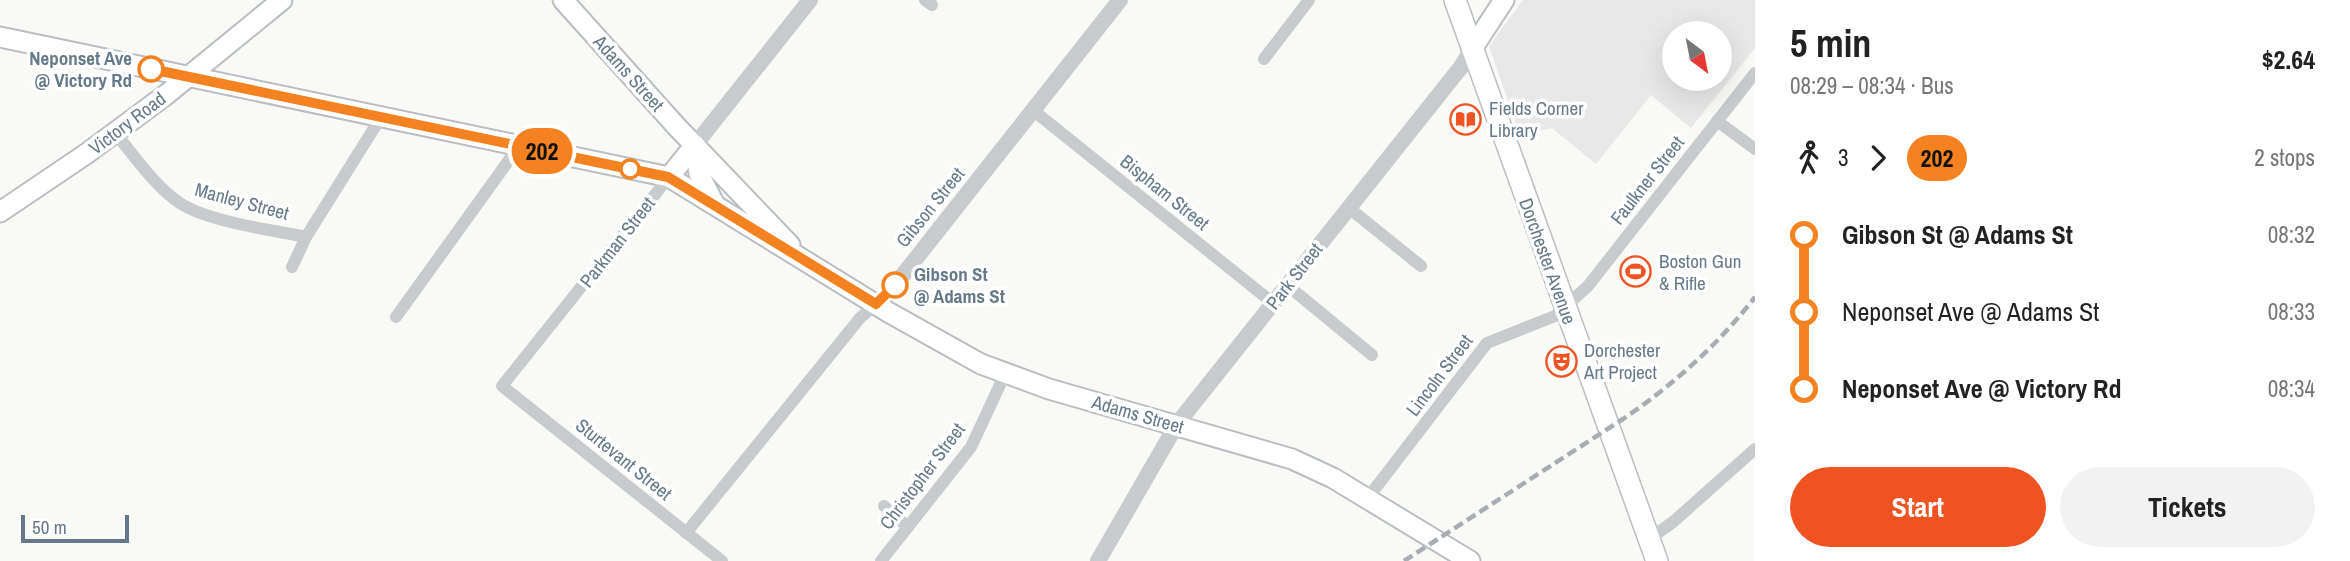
<!DOCTYPE html>
<html lang="en">
<head>
<meta charset="utf-8">
<style>
	body { margin:0; font-family:"Archivo Narrow",sans-serif; background:#f2f2f2; color:#222; height:100vh; display:flex; flex-direction:column; font-size:26px; white-space:nowrap }
	* { box-sizing:border-box; margin:0 }
	p { font-size:23px; color:#767676 }
	.icon { flex:none; width:38px; height:38px; fill:none; stroke:currentColor; stroke-width:2; stroke-linecap:round; stroke-linejoin:round }
	.map { position:relative; flex:1; overflow:hidden }
	.sheet { display:flex; flex-direction:column; background:#fff; width:595px }
	.sheet>* { flex:none }
	.badge { padding:0 14px; border-radius:23px; font-size:24px; line-height:46px }
	.needle { width:46px; rotate:148deg }
	.fabs { position:absolute; left:1662px; top:21px; display:grid; gap:14px }
	.fabs a { display:grid; place-items:center; width:70px; height:70px; border-radius:50%; background:#fff; box-shadow:0 7px 28px #0002; font-size:35px }
	.scale { position:absolute; left:21px; bottom:18px; width:108px; box-sizing:border-box; padding-left:7px; border:4px solid #667989; border-top:0; font-size:19px; line-height:24px; white-space:nowrap; color:#667989; -webkit-text-stroke:5px #fff; paint-order:stroke }
	.map>.badge { position:absolute; translate:-50% -50%; box-shadow:0 0 0 4px #fff }
	.legs { display:flex; align-items:center; gap:10px; height:77px; padding:0 35px; font-size:23px }
	.legs p { margin-inline-start:auto }
	.headline { display:flex; align-items:center; justify-content:space-between; height:119px; padding:0 35px }
	h1 { font-size:38px; font-weight:700; line-height:52px }
	.cta { display:flex; gap:14px; margin-top:auto; padding:14px 35px }
	.cta a { flex:1; height:80px; border-radius:42px; background:#ef5321; color:#fff; font-size:28px; font-weight:700; line-height:80px; text-align:center }
	.cta a+a { background:#f2f2f2; color:#222 }
	ul { padding:0 35px; list-style:none }
	li { display:flex; align-items:center; gap:24px; height:77px; font-size:26px }
	li i { display:grid; place-items:center; width:10px; height:100%; margin:0 9px; background:currentColor }
	li i::after { content:''; width:18px; height:18px; margin:-9px; border:5px solid; border-radius:50%; background:#fff }
	li p { margin-inline-start:auto }
	li:first-child i { background:linear-gradient(#0000 50%,currentColor 0) }
	li:last-child i { background:linear-gradient(currentColor 50%,#0000 0) }
	main { display:flex; flex:1; min-height:0 }
	.map>svg:first-child { display:block }
	.built { fill:#e7e8e7; fill-rule:evenodd }
	.lines { fill:none; stroke-linecap:round; stroke-linejoin:round }
	.secondary-casing { stroke:#b9bec3; stroke-width:23 }
	.primary-casing { stroke:#babec2; stroke-width:24 }
	.minor { stroke:#c7cbce; stroke-width:12 }
	.tertiary { stroke:#c7cbce; stroke-width:16 }
	.secondary { stroke:#fff; stroke-width:19 }
	.primary { stroke:#fff; stroke-width:21 }
	.rail { stroke:#a7adb3; stroke-width:4.5; stroke-dasharray:10 5; stroke-linecap:butt }
	.line-1-casing { stroke:#fff; stroke-width:16 }
	.line-1 { stroke:#f58220; stroke-width:10 }
	.stop-1-dot { fill:#fff; stroke:#f58220; stroke-width:3.5 }
	.labels { text-anchor:middle; stroke-width:7; stroke-linejoin:round; paint-order:stroke }
	.stop-label { font-size:19px; font-weight:bold; fill:#667989; stroke:#fff; text-anchor:end }
	.street-label { font-size:19px; fill:#667989; stroke:#fff }
	.poi-label { font-size:19px; fill:#667989; stroke:#fff; text-anchor:start }
</style>
</head>
<body>
<main>
<div class="map">
<svg width="1755" height="561" viewBox="0 0 1755 561">
	<rect width="100%" height="100%" fill="#f9f9f6"/>
	<!-- built -->
	<path class="built" d="M 1523,0 L 1755,0 L 1755,48 L 1691,128 L 1651,95 L 1596,164 L 1552,128 L 1520,135 L 1489,46 ZM 1675,33 L 1720,33 L 1720,79 L 1675,79 Z"/>
	<g class="lines">
		<defs>
			<g id="secondary">
				<path d="M 563,0 L 677,127 L 790,245"/>
				<path d="M 0,37 L 669,177 L 888,312 L 981,364 L 1049,389 L 1292,459 L 1333,478 L 1470,561"/>
				<path d="M 1472,49 L 1504,0"/>
				<path d="M 695,145 L 699,174 L 715,205"/>
				<path d="M 669,177 L 695,145"/>
				<path d="M 0,212 L 86,154 L 167,94 L 282,0"/>
			</g>
			<path id="primary" d="M 1455,0 L 1657,561"/>
		</defs>
		<!-- secondary casing -->
		<use href="#secondary" class="secondary-casing"/>
		<!-- primary casing -->
		<use href="#primary" class="primary-casing"/>
		<!-- minor -->
		<g class="minor">
			<path d="M 925,0 L 932,5"/>
			<path d="M 1264,59 L 1309,0"/>
			<path d="M 1034,111 L 1273,303"/>
			<path d="M 1717,121 L 1755,149"/>
			<path d="M 115,133 C 134,155 153,184 177,201 C 203,221 272,230 306,237"/>
			<path d="M 669,177 L 502,386 L 722,561"/>
			<path d="M 1349,208 L 1421,266"/>
			<path d="M 292,267 L 306,237 L 381,117"/>
			<path d="M 1287,285 L 1372,355"/>
			<path d="M 396,317 L 509,160 L 517,146"/>
			<path d="M 1367,499 L 1487,343 L 1555,316 L 1588,286 L 1755,73"/>
			<path d="M 884,506 L 908,527"/>
			<path d="M 686,533 L 860,318 L 876,304"/>
			<path d="M 1649,539 L 1673,522 L 1755,449"/>
			<path d="M 881,561 L 971,447 L 1005,374"/>
		</g>
		<!-- tertiary -->
		<g class="tertiary">
			<path d="M 695,145 L 810,0"/>
			<path d="M 876,304 L 895,285 L 1120,0"/>
			<path d="M 1098,561 L 1177,424 L 1461,67 L 1472,49"/>
		</g>
		<!-- secondary -->
		<use href="#secondary" class="secondary"/>
		<!-- primary -->
		<use href="#primary" class="primary"/>
		<!-- rail -->
		<path class="rail" d="M 1404,561 L 1623,419 C 1673,385 1718,345 1755,297"/>
	</g>
	<g class="lines">
		<defs>
			<path id="line-1" d="M 151,69 L 668,177 L 876,304 L 895,285"/>
		</defs>
		<!-- line-1 casing -->
		<use href="#line-1" class="line-1-casing"/>
		<!-- line-1 -->
		<use href="#line-1" class="line-1"/>
	</g>
	<!-- icons -->
	<defs>
		<symbol id="library-ring" viewBox="-11 -11 22 22"><circle r="9.5" fill="#fff" stroke="#ef5321" stroke-width="1.5"/><path d="M-6-4Q-3-5.5-.7-3.5V5Q-3 3-6 4ZM6-4Q3-5.5 .7-3.5V5Q3 3 6 4Z" fill="#ef5321"/></symbol>
		<symbol id="stadium-ring" viewBox="-11 -11 22 22"><circle r="9.5" fill="#fff" stroke="#ef5321" stroke-width="1.5"/><path d="M0-5a6.5 5 0 1 0 0 10a6.5 5 0 1 0 0-10ZM-3.5-1.8h7v3.6h-7Z" fill="#ef5321"/></symbol>
		<symbol id="theatre-ring" viewBox="-11 -11 22 22"><circle r="9.5" fill="#fff" stroke="#ef5321" stroke-width="1.5"/><path d="M-5-5.5Q0-4 5-5.5V0Q5 5 0 6Q-5 5-5 0ZM-3.3-2.5H-1v1.5H-3.3ZM1-2.5H3.3v1.5H1ZM-2.8 1Q0 5.5 2.8 1Z" fill="#ef5321"/></symbol>
	</defs>
	<g fill-rule="evenodd">
		<use href="#library-ring" x="1448" y="102" width="35" height="35"/>
		<use href="#stadium-ring" x="1618" y="254" width="35" height="35"/>
		<use href="#theatre-ring" x="1544" y="344" width="35" height="35"/>
	</g>
	<!-- markers -->
	<g class="stop-1-dot">
		<circle cx="151" cy="69" r="12"/>
		<circle cx="630" cy="169" r="9"/>
		<circle cx="895" cy="285" r="12"/>
	</g>
	<g class="labels">
		<!-- stop labels -->
		<g class="stop-label">
			<text x="132" y="65">Neponset Ave<tspan x="132" dy="22">@ Victory Rd</tspan></text>
			<text x="914" y="281" text-anchor="start">Gibson St<tspan x="914" dy="22">@ Adams St</tspan></text>
		</g>
		<!-- street labels -->
		<g class="street-label">
			<text transform="translate(629 73) rotate(48)" y="7">Adams Street</text>
			<text transform="translate(127 123) rotate(-37)" y="7">Victory Road</text>
			<text transform="translate(1647 180) rotate(-52)" y="7">Faulkner Street</text>
			<text transform="translate(1165 192) rotate(39)" y="7">Bispham Street</text>
			<text transform="translate(242 201) rotate(15)" y="7">Manley Street</text>
			<text transform="translate(930 207) rotate(-51)" y="7">Gibson Street</text>
			<text transform="translate(617 242) rotate(-52)" y="7">Parkman Street</text>
			<text transform="translate(1548 261) rotate(70)" y="7">Dorchester Avenue</text>
			<text transform="translate(1294 276) rotate(-52)" y="7">Park Street</text>
			<text transform="translate(1439 375) rotate(-53)" y="7">Lincoln Street</text>
			<text transform="translate(1138 414) rotate(16)" y="7">Adams Street</text>
			<text transform="translate(624 459) rotate(39)" y="7">Sturtevant Street</text>
			<text transform="translate(922 476) rotate(-53)" y="7">Christopher Street</text>
		</g>
		<!-- poi labels -->
		<g class="poi-label">
			<text x="1489" y="115">Fields Corner<tspan x="1489" dy="22">Library</tspan></text>
			<text x="1659" y="268">Boston Gun<tspan x="1659" dy="22">&amp; Rifle</tspan></text>
			<text x="1584" y="357">Dorchester<tspan x="1584" dy="22">Art Project</tspan></text>
		</g>
	</g>
</svg>
<div class="fabs">
<a><svg class="needle" viewBox="-14 -14 28 28"><path d="M0-13l5 13h-10z" fill="#e53935"/><path d="M0 13l5-13h-10z" fill="#767676"/></svg></a>
</div>
<div class="scale">50 m</div>
<b class="badge" style="left:542px;top:151px;background:#f58220;color:#111">202</b>
</div>
<section class="sheet">
<div class="headline"><div><h1>5 min</h1><p>08:29 – 08:34 · Bus</p></div><b>$2.64</b></div>
<div class="legs"><svg class="icon" aria-label="walk" viewBox="0 0 24 24"><circle cx="13" cy="4" r="2"/><path d="M13 8l-2 6 4 7M11 14l-3 7M7 12l3-4h3l4 4"/></svg>3<svg class="icon" aria-label="forward" viewBox="0 0 24 24"><path d="M9 5l7 7-7 7"/></svg><b class="badge" style="background:#f58220;color:#111">202</b><p>2 stops</p></div>
<ul>
<li><i style="color:#f58220"></i><b>Gibson St @ Adams St</b><p>08:32</p></li>
<li><i style="color:#f58220"></i><span>Neponset Ave @ Adams St</span><p>08:33</p></li>
<li><i style="color:#f58220"></i><b>Neponset Ave @ Victory Rd</b><p>08:34</p></li>
</ul>
<div class="cta"><a>Start</a><a>Tickets</a></div>
</section>
</main>
</body>
</html>
